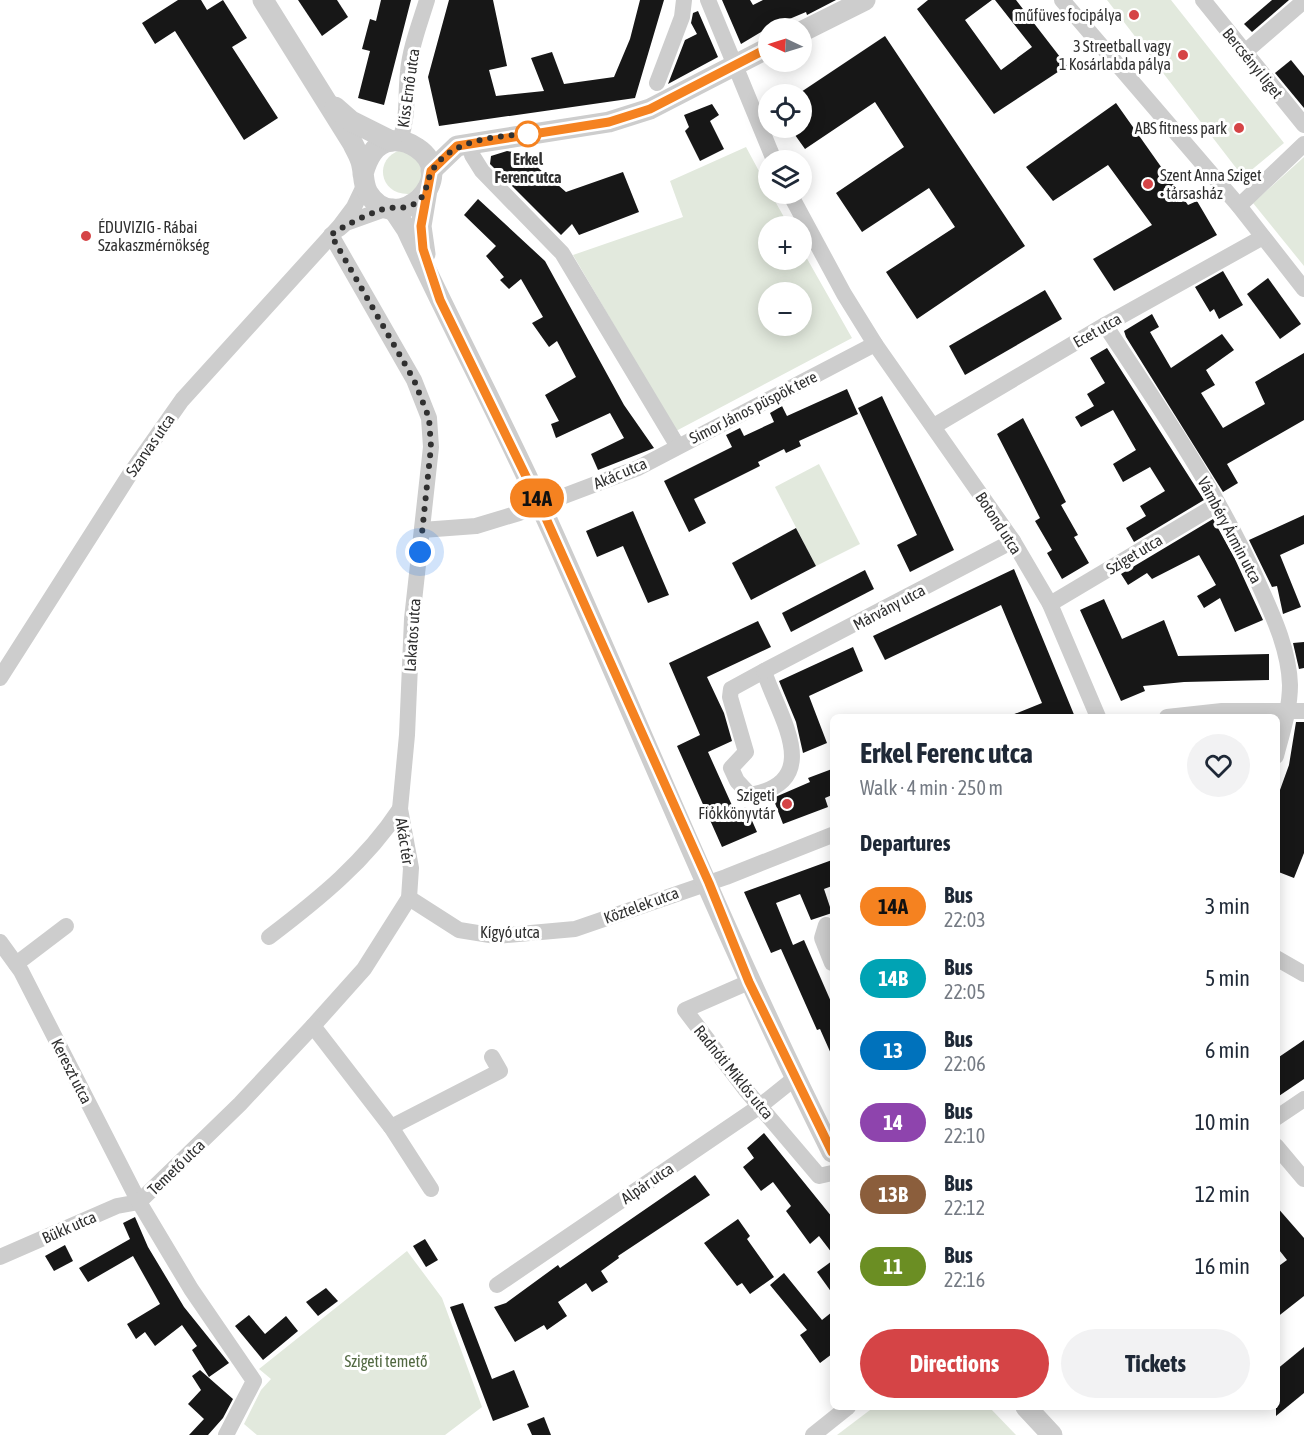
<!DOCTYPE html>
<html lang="en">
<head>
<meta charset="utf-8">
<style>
	body { margin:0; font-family:"Asap Condensed",sans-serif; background:#f2f2f3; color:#1f2937; height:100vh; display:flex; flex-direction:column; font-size:22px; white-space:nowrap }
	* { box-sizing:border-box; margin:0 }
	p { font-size:20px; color:#747a83 }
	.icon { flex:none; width:33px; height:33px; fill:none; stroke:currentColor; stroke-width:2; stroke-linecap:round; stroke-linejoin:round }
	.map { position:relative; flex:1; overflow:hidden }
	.panel { position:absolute; left:830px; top:714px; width:450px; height:696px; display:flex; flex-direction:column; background:#fff; border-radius:9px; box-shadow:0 3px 15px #0003 }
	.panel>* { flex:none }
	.badge { padding:0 12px; border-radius:20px; font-size:21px; line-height:39px }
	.needle { width:39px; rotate:274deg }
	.tools { position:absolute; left:758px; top:18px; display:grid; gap:12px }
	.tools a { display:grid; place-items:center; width:54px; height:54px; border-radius:50%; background:#fff; box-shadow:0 3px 15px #0003; font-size:30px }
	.you { position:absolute; width:30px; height:30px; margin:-15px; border:4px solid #fff; border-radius:50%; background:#1a73e8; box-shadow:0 0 0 9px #1a73e833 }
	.map>.badge { position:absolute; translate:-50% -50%; box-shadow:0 0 0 3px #fff }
	h2 { padding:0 30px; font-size:22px; line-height:54px }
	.round { display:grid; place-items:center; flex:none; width:63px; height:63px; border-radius:32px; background:#f2f2f3 }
	.summary { display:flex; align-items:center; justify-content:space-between; height:102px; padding:0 30px }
	h1 { font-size:28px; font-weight:700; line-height:45px }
	.action { display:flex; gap:12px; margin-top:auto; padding:12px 30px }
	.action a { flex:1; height:69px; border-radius:36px; background:#d54446; color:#fff; font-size:24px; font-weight:700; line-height:69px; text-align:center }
	.action a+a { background:#f2f2f3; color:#1f2937 }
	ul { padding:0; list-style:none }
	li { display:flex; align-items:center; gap:18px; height:72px; padding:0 30px }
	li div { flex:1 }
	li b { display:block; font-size:22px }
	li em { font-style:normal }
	li .badge { min-width:66px; font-weight:700; text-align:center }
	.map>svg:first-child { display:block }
	.green { fill:#e2e9dd; fill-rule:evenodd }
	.building { fill:#171717 }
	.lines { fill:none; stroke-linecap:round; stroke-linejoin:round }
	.minor { stroke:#cdcdcd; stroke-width:16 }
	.tertiary { stroke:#cdcdcd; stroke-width:21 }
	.line-casing { stroke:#fff; stroke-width:14 }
	.line { stroke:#f58220; stroke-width:9 }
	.walk { stroke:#303030; stroke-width:6; stroke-dasharray:0 10.8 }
	.poi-dot { fill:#d54446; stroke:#fff; stroke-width:2 }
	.stop-dot { fill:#fff; stroke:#f58220; stroke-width:3 }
	.labels { text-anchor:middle; stroke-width:6; stroke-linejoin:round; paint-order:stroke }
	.poi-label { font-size:16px; fill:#303030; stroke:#fff; text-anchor:end }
	.street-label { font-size:16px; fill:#303030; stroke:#fff }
	.stop-label { font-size:16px; font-weight:bold; fill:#303030; stroke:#fff }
	.park-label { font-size:16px; fill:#516841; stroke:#fff }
</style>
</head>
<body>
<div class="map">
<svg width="1304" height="1435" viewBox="0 0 1304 1435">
	<rect width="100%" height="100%" fill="#fff"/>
	<!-- green -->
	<g class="green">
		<path d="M 1107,0 L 1171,0 L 1284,143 L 1243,177 Z"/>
		<path d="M 746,147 L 768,188 L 768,194 L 771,194 L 789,226 L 768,226 L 768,260 L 801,260 L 801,248 L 852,338 L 676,431 L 573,255 L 683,217 L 670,181 ZM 768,292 L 801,292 L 801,326 L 768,326 Z"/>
		<path d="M 401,150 L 416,153 L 426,179 L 409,194 C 379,195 373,158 401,150 Z"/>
		<path d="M 1304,157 L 1304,266 L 1253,203 Z"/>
		<path d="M 819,464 L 860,544 L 816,566 L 775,487 Z"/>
		<path d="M 407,1251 L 442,1298 L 482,1407 L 445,1435 L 257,1435 L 244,1424 L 261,1390 L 271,1379 L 259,1369 Z"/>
		<path d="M 874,1407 L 989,1407 L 1016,1435 L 837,1435 Z"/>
	</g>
	<!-- building -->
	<g class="building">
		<path d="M 178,0 L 201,0 L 207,10 L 223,0 L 247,38 L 232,47 L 278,118 L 244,140 L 175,31 L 155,44 L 142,23 Z"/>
		<path d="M 298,0 L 337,0 L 348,17 L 322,36 Z"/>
		<path d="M 381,0 L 411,0 L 384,105 L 358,98 L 370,51 L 362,49 L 370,19 L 376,21 Z"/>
		<path d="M 449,0 L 493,0 L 507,66 L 489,70 L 496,96 L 544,91 L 531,58 L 552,52 L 564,84 L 614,77 L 630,39 L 640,0 L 664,0 L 635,98 L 439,126 L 428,77 Z"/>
		<path d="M 722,0 L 750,0 L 753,5 L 763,0 L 836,0 L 807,15 L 806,12 L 768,28 L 741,44 Z"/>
		<path d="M 928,0 L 992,0 L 965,20 L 1001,70 L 1032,47 L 995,0 L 1016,0 L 1067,66 L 994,114 L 917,9 Z"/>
		<path d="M 1272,0 L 1289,0 L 1252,32 L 1244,24 Z"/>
		<path d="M 698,11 L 718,57 L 668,84 L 685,40 L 697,34 L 691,23 L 693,13 Z"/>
		<path d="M 885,36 L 1025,246 L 917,319 L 886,272 L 955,227 L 929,188 L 862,232 L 836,193 L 904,147 L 875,102 L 805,149 L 790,128 L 801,128 L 801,92 Z"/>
		<path d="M 1291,60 L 1304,76 L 1304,108 L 1275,73 Z"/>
		<path d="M 1116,103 L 1188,205 L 1197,201 L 1217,235 L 1114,291 L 1093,259 L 1152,225 L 1108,165 L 1053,201 L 1026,167 Z"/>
		<path d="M 712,104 L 719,115 L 710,121 L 724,149 L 700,161 L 685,131 L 689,127 L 684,115 Z"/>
		<path d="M 507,151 L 521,153 L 566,192 L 623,172 L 639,212 L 579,235 L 572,224 L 561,235 L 490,164 L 491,156 Z"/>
		<path d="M 478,199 L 545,261 L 624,405 L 654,448 L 598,470 L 591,454 L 624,438 L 610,413 L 556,438 L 551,424 L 559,421 L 545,395 L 576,377 L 557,341 L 549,347 L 532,323 L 543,317 L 521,279 L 509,289 L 500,280 L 504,277 L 486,256 L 496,246 L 464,215 Z"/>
		<path d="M 1223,271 L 1243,305 L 1219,319 L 1214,309 L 1210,312 L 1195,287 Z"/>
		<path d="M 1268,278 L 1301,324 L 1280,339 L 1247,294 Z"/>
		<path d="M 1045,290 L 1062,319 L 965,375 L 949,346 Z"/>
		<path d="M 1152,314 L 1159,327 L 1150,332 L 1171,368 L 1222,334 L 1234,350 L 1206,370 L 1215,385 L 1201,393 L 1223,428 L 1265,404 L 1255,382 L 1304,353 L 1304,420 L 1227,464 L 1238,483 L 1223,492 L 1126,337 L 1124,331 Z"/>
		<path d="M 1107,348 L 1204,500 L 1134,542 L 1126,528 L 1146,516 L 1140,506 L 1165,491 L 1150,467 L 1123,482 L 1113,464 L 1136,450 L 1113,410 L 1081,427 L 1075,417 L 1094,406 L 1087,394 L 1105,383 L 1090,358 Z"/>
		<path d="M 847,389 L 858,414 L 799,441 L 801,446 L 786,453 L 784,449 L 758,462 L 760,466 L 694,499 L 706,523 L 689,532 L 664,481 L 732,447 L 726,435 L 740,428 L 744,436 L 774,422 L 770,413 L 782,406 L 787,416 Z"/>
		<path d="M 882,396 L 954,550 L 910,572 L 897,545 L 917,535 L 858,408 Z"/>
		<path d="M 1023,418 L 1066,502 L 1061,505 L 1078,535 L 1074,537 L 1089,563 L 1062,579 L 1047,553 L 1052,550 L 1035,521 L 1040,518 L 997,434 Z"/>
		<path d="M 633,511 L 669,595 L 648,603 L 623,546 L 597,557 L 586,531 Z"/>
		<path d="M 1304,515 L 1304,544 L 1280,555 L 1301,607 L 1283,614 L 1277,586 L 1272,587 L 1249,540 Z"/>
		<path d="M 1213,519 L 1235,559 L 1263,620 L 1235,632 L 1220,598 L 1204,608 L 1197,596 L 1216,585 L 1199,555 L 1152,579 L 1147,573 L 1128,585 L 1121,574 Z"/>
		<path d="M 796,528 L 816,566 L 751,600 L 732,563 Z"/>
		<path d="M 1014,569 L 1075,717 L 1007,717 L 1042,703 L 1001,605 L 885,660 L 873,636 Z"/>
		<path d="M 865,570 L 874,589 L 791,632 L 782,613 Z"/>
		<path d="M 1104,599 L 1122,639 L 1164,620 L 1178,656 L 1269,654 L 1269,680 L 1184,682 L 1143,686 L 1145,691 L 1121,701 L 1080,610 Z"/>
		<path d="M 758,621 L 771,647 L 707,677 L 724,713 L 732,741 L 708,752 L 735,812 L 746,807 L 757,832 L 722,847 L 677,746 L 700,735 L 669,663 Z"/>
		<path d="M 1304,642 L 1304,668 L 1299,669 L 1293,643 Z"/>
		<path d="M 853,647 L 863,671 L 809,696 L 827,743 L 803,753 L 796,722 L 779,681 Z"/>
		<path d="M 1296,722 L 1304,722 L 1304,853 L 1294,878 L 1276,871 L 1276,801 L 1289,765 Z"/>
		<path d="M 832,769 L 832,795 L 825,798 L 828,807 L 783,824 L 773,798 L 810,782 L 808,778 Z"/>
		<path d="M 832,860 L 832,886 L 824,889 L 832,913 L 811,920 L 800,894 L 776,903 L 793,945 L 804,940 L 832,1004 L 832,1056 L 820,1029 L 817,1030 L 781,949 L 771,953 L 744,892 Z"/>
		<path d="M 1304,1040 L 1304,1079 L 1276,1098 L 1276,1059 Z"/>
		<path d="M 764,1133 L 832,1217 L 832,1253 L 819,1236 L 810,1244 L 786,1211 L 791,1206 L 773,1182 L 761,1191 L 743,1167 L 754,1158 L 747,1148 Z"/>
		<path d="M 695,1175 L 710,1195 L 618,1256 L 619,1258 L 601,1271 L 608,1282 L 592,1292 L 586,1283 L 558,1302 L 567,1316 L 547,1330 L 544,1325 L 515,1342 L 494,1307 L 506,1303 L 558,1265 L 560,1268 Z"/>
		<path d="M 1276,1206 L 1304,1238 L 1304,1296 L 1276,1318 L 1276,1268 L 1287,1260 L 1276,1246 Z"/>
		<path d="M 135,1217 L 148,1247 L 184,1307 L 229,1363 L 209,1377 L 192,1350 L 197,1346 L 182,1325 L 155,1346 L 145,1332 L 136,1339 L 127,1324 L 160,1304 L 133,1256 L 88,1282 L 79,1268 L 130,1239 L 123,1223 Z"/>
		<path d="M 738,1219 L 750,1236 L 747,1239 L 774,1277 L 750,1294 L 742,1283 L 737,1286 L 704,1243 Z"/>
		<path d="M 425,1239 L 438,1260 L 426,1267 L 413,1246 Z"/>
		<path d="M 65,1245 L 73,1261 L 54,1271 L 45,1256 Z"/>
		<path d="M 832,1261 L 832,1293 L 817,1272 Z"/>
		<path d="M 784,1273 L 822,1320 L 832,1312 L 832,1354 L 820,1363 L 800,1335 L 807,1330 L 770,1285 Z"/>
		<path d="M 326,1288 L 338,1301 L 318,1316 L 306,1302 Z"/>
		<path d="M 463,1303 L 492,1379 L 514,1370 L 529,1407 L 493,1421 L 450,1307 Z"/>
		<path d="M 249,1315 L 265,1334 L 286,1316 L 298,1331 L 263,1360 L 235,1326 Z"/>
		<path d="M 1304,1347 L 1304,1393 L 1276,1416 L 1276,1370 Z"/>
		<path d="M 200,1370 L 233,1399 L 223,1418 L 208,1435 L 189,1435 L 204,1419 L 188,1404 L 201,1390 L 192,1376 Z"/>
		<path d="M 544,1417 L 551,1435 L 532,1435 L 527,1424 Z"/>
	</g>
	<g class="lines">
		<!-- minor -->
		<g class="minor">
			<path d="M 708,0 L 774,160"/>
			<path d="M 1062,0 L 1239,206 L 1304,289"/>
			<path d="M 1203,0 L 1304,125"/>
			<path d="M 1245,52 L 1304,1"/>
			<path d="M 657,83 L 682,17 L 684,0"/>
			<path d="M 400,141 C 409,112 405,100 408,72 C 410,48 420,23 427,0"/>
			<path d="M 473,144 L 472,155 L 482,171 L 562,253 L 677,445"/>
			<path d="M 790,194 L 844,294 L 875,344 L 1013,541 L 1050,604 L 1098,717"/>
			<path d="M 1239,206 L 1304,144"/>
			<path d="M 339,229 L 346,223 L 388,208"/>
			<path d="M 1105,325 C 1161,410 1220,495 1261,589 C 1274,618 1289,651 1290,685 C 1290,709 1282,733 1276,756"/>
			<path d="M 934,426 L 1105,325 L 1263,237"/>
			<path d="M 422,530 L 476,526 L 519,513 L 638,468 L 875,344"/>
			<path d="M 1050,604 L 1218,504"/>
			<path d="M 764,671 C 777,714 827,781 750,795 L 737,781 L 731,768 L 746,752 L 730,697 L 731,689 Z"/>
			<path d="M 764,671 L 1013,541"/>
			<path d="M 0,678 L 130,474 L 182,400 L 339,227 L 354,207 L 365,184"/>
			<path d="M 1167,717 L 1222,711 L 1304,711"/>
			<path d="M 409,898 L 459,930 L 496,936 L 575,929 L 726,877 L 832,835"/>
			<path d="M 826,925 L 822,938 L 832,963"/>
			<path d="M 269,937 C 319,899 366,861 400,809"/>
			<path d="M 0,942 L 21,971 L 139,1202 L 117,1206 L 0,1257"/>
			<path d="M 1276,958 L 1304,974"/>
			<path d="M 16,964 L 66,926"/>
			<path d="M 749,982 L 685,1010 L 745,1089 L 819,1176 L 832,1173"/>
			<path d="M 313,1026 L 364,969 L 409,898 L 411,868 L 400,809 L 407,735 L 412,619 L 431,447 L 429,418 L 414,380 L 331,235"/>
			<path d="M 1276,1118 L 1304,1099"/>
			<path d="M 391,1127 L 500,1071 L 492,1057"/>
			<path d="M 1276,1146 L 1304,1179"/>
			<path d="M 497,1285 L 760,1106 L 795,1078"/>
			<path d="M 226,1435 L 254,1381 L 191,1289 L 139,1202 L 240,1104 L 313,1026 L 391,1127 L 431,1189"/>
			<path d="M 813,1435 L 848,1407"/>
		</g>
		<!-- tertiary -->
		<g class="tertiary">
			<path d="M 263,0 L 353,144 C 356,151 361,158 362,166 C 364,174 363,185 368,193 C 396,239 461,177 417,148 C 410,143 400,140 391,141 C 374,143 367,159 363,174"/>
			<path d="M 801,32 L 865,0"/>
			<path d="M 335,107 L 351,121 L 391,141"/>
			<path d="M 431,171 L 457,146 L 609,122 L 650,109 L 768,48"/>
			<path d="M 393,209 L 407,230 C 452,327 503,422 547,520 C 642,730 728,945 832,1152"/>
			<path d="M 425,254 L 421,226 L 427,190"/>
			<path d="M 1026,1407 L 1052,1435"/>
		</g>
	</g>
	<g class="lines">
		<defs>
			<path id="line" d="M 768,48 L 650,109 L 609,122 L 457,146 L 431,171 L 421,226 L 423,249 L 440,300 L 540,505 L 709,883 L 749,982 L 832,1152"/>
		</defs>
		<!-- line casing -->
		<use href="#line" class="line-casing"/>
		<!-- line -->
		<use href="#line" class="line"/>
		<!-- walk -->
		<path class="walk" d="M 420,552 L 431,447 L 429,418 L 414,380 L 331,235 C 341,227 377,209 389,208 C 398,207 404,209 412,205 C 428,197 425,184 432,171 C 449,140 497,136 528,134"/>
	</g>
	<!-- markers -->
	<g class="poi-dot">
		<circle cx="1134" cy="15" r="6"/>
		<circle cx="1183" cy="55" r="6"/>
		<circle cx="1239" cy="128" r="6"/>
		<circle cx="1148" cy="184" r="6"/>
		<circle cx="86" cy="236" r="6"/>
		<circle cx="787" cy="804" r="6"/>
	</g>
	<circle class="stop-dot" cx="528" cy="134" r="12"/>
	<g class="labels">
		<!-- poi labels -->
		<g class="poi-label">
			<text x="1122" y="21">műfüves focipálya</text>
			<text x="1171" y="52">3 Streetball vagy<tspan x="1171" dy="18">1 Kosárlabda pálya</tspan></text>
			<text x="1227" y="134">ABS fitness park</text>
			<text x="1160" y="181" text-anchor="start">Szent Anna Sziget<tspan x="1160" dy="18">- társasház</tspan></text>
			<text x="98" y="233" text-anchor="start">ÉDUVIZIG - Rábai<tspan x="98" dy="18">Szakaszmérnökség</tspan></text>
			<text x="775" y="801">Szigeti<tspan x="775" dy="18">Fiókkönyvtár</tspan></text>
		</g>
		<!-- street labels -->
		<g class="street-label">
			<text transform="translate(1253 63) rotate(51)" y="6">Bercsényi liget</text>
			<text transform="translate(408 88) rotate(-82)" y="6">Kiss Ernő utca</text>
			<text transform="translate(1097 330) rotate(-30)" y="6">Ecet utca</text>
			<text transform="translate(753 407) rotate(-27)" y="6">Simor János püspök tere</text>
			<text transform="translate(150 445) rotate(-55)" y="6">Szarvas utca</text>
			<text transform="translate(620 473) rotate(-23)" y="6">Akác utca</text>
			<text transform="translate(999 523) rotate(57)" y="6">Botond utca</text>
			<text transform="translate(1230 530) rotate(62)" y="6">Vámbéry Ármin utca</text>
			<text transform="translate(1134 554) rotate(-31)" y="6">Sziget utca</text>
			<text transform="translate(889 607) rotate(-28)" y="6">Márvány utca</text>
			<text transform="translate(412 635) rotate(-86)" y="6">Lakatos utca</text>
			<text transform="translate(405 841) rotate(81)" y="6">Akác tér</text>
			<text transform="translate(641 905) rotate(-20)" y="6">Köztelek utca</text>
			<text x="510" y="938">Kígyó utca</text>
			<text transform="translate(72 1071) rotate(63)" y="6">Kereszt utca</text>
			<text transform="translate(734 1072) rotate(51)" y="6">Radnóti Miklós utca</text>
			<text transform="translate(176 1167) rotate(-44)" y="6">Temető utca</text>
			<text transform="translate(647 1183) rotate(-34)" y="6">Alpár utca</text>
			<text transform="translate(69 1227) rotate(-24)" y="6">Bükk utca</text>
		</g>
		<!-- stop labels -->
		<g class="stop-label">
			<text x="528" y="165">Erkel<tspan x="528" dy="18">Ferenc utca</tspan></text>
		</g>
		<!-- park labels -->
		<g class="park-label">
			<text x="386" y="1367">Szigeti temető</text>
		</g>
	</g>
</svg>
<div class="tools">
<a><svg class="needle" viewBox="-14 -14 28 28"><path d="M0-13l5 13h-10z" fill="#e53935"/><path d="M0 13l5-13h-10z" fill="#747a83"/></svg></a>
<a><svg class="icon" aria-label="locate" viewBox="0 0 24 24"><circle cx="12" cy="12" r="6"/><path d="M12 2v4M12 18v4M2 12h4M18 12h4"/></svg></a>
<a><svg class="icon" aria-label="layers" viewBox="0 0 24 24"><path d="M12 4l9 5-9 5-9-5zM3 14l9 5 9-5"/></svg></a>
<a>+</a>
<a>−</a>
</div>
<div class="you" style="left:420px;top:552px"></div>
<b class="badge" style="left:537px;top:498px;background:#f58220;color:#111">14A</b>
<section class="panel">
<div class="summary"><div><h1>Erkel Ferenc utca</h1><p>Walk · 4 min · 250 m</p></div><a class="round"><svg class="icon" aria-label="heart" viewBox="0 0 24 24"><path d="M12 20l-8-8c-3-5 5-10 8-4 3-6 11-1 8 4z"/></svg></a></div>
<h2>Departures</h2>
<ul>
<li><span class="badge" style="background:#f58220;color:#111">14A</span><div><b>Bus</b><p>22:03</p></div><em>3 min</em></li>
<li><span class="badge" style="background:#00a3b4;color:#fff">14B</span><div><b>Bus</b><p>22:05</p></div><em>5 min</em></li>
<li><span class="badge" style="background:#0072bc;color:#fff">13</span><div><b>Bus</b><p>22:06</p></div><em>6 min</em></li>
<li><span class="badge" style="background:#8e44ad;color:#fff">14</span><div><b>Bus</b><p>22:10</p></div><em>10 min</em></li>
<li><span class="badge" style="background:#8b5e3c;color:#fff">13B</span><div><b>Bus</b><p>22:12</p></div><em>12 min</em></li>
<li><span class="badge" style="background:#6b8e23;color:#fff">11</span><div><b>Bus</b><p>22:16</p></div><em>16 min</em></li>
</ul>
<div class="action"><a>Directions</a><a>Tickets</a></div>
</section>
</div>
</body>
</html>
